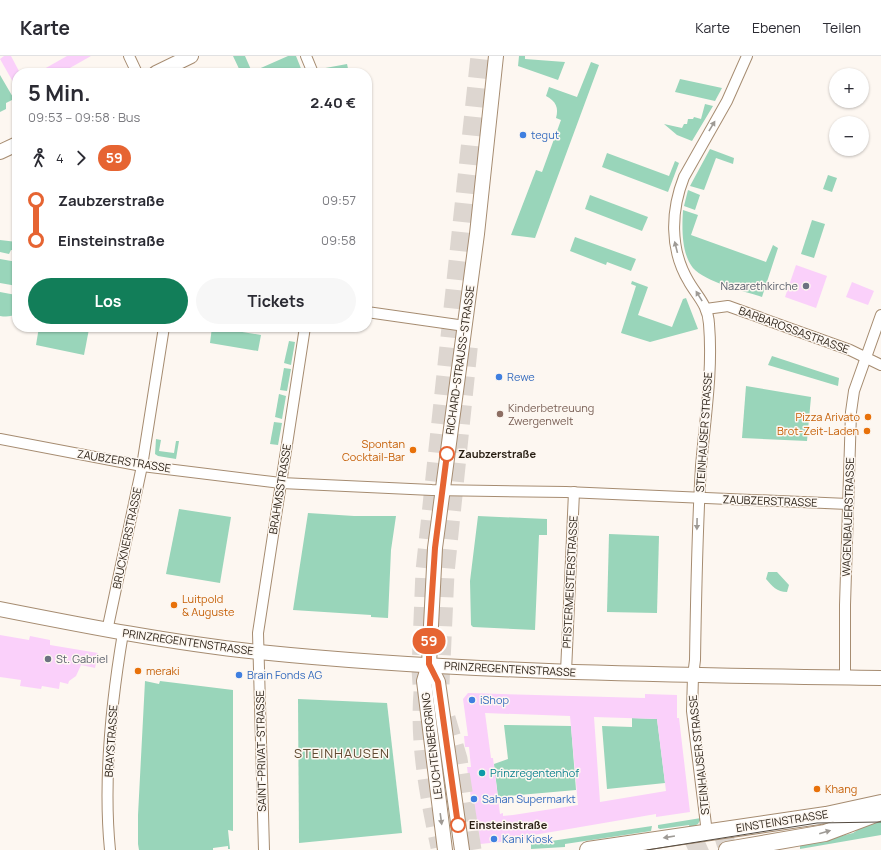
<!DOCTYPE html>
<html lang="de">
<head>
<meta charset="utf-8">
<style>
	body { margin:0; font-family:Manrope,sans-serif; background:#f7f7f7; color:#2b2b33; height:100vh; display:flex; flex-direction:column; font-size:15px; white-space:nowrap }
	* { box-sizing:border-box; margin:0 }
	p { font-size:13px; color:#7c7c81 }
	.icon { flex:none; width:22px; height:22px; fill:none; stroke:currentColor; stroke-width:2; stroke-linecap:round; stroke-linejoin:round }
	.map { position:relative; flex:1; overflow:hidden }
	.side { position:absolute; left:12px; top:12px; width:360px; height:264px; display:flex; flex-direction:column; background:#fff; border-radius:16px; box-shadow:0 1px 3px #0004 }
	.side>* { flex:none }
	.badge { padding:0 8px; border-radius:13px; font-size:14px; line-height:26px }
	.fabs { position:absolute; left:829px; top:12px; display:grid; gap:8px }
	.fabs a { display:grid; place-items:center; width:40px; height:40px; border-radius:50%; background:#fff; box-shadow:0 1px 3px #0004; font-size:20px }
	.map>.badge { position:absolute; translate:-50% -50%; box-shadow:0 0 0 2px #fff }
	.legs { display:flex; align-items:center; gap:6px; height:44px; padding:0 16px; font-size:13px }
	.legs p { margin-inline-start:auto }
	.head { display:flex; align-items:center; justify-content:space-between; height:68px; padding:0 16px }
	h1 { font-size:22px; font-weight:700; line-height:30px }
	.cta { display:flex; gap:8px; margin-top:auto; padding:8px 16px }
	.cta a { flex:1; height:46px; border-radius:24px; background:#127e59; color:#fff; font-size:16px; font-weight:700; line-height:46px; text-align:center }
	.cta a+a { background:#f7f7f7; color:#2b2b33 }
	ul { padding:0 16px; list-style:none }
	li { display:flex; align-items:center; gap:14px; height:40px; font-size:15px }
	li i { display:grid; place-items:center; width:6px; height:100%; margin:0 5px; background:currentColor }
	li i::after { content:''; width:10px; height:10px; margin:-5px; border:3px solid; border-radius:50%; background:#fff }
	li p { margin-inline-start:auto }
	li:first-child i { background:linear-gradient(#0000 50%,currentColor 0) }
	li:last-child i { background:linear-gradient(currentColor 50%,#0000 0) }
	header { display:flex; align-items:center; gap:24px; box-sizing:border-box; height:56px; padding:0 20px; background:#fff; border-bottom:1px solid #e1e1e2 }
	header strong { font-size:19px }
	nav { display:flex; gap:22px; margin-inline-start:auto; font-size:14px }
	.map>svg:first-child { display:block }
	.green { fill:#99d5ba }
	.building { fill:#fad0fa; fill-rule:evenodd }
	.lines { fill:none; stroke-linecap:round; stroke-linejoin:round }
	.highway-tunnel { stroke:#ddd6d0; stroke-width:19; stroke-dasharray:19 10; stroke-linecap:butt }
	.street-casing { stroke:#a68c71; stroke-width:12 }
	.secondary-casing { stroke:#a68c71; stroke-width:16 }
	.primary-casing { stroke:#a68c71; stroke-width:18 }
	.street { stroke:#fff; stroke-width:10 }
	.secondary { stroke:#fff; stroke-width:14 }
	.primary { stroke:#fff; stroke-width:16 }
	.tram { stroke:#534a40; stroke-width:1 }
	.oneway { fill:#9e9a95 }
	.line-1-casing { stroke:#fff; stroke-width:9 }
	.line-1 { stroke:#e66432; stroke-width:6 }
	.shop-dot { fill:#3f7fe0; stroke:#fdf7f1; stroke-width:1.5 }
	.worship-dot { fill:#6b7280; stroke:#fdf7f1; stroke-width:1.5 }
	.education-dot { fill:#8d6e63; stroke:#fdf7f1; stroke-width:1.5 }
	.food-dot { fill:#e8710a; stroke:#fdf7f1; stroke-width:1.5 }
	.stop-1-dot { fill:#fff; stroke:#e66432; stroke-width:2 }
	.culture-dot { fill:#0f9aa8; stroke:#fdf7f1; stroke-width:1.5 }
	.labels { text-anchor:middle; stroke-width:3; stroke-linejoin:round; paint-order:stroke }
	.shop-label { font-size:11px; fill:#366cbe; stroke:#fdf7f1; text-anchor:start }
	.worship-label { font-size:11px; fill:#5b616d; stroke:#fdf7f1; text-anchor:end }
	.street-label { font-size:11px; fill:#281e13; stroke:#fdf7f1 }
	.education-label { font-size:11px; fill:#785e54; stroke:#fdf7f1; text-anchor:start }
	.food-label { font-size:11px; fill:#c56008; stroke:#fdf7f1; text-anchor:end }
	.stop-label { font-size:11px; font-weight:bold; fill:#281e13; stroke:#fdf7f1; text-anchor:start }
	.culture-label { font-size:11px; fill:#0d838f; stroke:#fdf7f1; text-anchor:start }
	.quarter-label { font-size:13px; letter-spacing:1px; fill:#604a30; stroke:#fdf7f1 }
</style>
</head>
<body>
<header>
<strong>Karte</strong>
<nav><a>Karte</a><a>Ebenen</a><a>Teilen</a></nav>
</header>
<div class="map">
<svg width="881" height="794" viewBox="0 0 881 794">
	<rect width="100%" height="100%" fill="#fdf7f1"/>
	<!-- green -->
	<g class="green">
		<path d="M 233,0 L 245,0 L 252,16 L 288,0 L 296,0 L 302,15 L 297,17 L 241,17 Z"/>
		<path d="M 519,0 L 525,0 L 525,3 L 565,6 L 558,24 L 518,10 Z"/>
		<path d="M 591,6 L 599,9 L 535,182 L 511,179 L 536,114 L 542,116 L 561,64 L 556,62 C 559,52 556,45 546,40 L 549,31 L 577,41 Z"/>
		<path d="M 347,8 L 349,17 L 321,17 L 320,13 Z"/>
		<path d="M 0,19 L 14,43 L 6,47 L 6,53 L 0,56 Z"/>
		<path d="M 680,23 L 722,32 L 715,45 L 675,36 Z"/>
		<path d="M 705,48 L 713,50 L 692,85 L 677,79 L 664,68 L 682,72 L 684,68 L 687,68 L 688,63 L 693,63 L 694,61 L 701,63 Z"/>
		<path d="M 710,93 L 734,102 L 733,108 L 716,102 L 704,134 L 690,130 Z"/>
		<path d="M 607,97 L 669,120 L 675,105 L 679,107 L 668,136 L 602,111 Z"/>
		<path d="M 828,119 L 837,122 L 832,136 L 823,133 Z"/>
		<path d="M 688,134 L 700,139 L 695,154 L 684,150 Z"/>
		<path d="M 590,139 L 648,161 L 642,175 L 585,153 Z"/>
		<path d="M 683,154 L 698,159 L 691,179 L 766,206 L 773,189 L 778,192 L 762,241 C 744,235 705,226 693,212 C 681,197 682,171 683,154 Z"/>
		<path d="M 812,164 L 825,168 L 814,202 L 801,198 Z"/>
		<path d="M 575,181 L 636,203 L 631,215 L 607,206 L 606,209 L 570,195 Z"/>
		<path d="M 0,184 L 17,186 L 17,195 L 11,194 L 9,198 L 0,196 Z"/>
		<path d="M 0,203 L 17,206 L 17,230 L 0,227 Z"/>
		<path d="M 632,225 L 648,231 L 638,259 L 672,271 L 683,243 L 686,242 L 698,273 L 650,286 L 621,277 L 636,230 L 631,228 Z"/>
		<path d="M 0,236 L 16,239 L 17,241 L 17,257 C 12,261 6,261 0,260 Z"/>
		<path d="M 39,271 L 83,271 L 89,273 L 84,299 L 36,289 Z"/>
		<path d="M 212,271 L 261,279 L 258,295 L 210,287 Z"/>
		<path d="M 289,285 L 295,286 L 291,309 L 284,307 Z"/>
		<path d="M 772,300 L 839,322 L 838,330 L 768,309 Z"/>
		<path d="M 284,312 L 291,313 L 287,335 L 280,334 Z"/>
		<path d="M 746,330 L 811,341 L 807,385 L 742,382 Z"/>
		<path d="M 279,338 L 286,340 L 282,363 L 275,361 Z"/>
		<path d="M 274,366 L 282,367 L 278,389 L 270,388 Z"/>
		<path d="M 156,383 L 161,384 L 159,395 L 174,397 L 176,385 L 179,385 L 176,403 L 158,400 L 155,398 Z"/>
		<path d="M 179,453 L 231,461 L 220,527 L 166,518 Z"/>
		<path d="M 308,457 L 354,460 L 396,460 L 391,494 L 388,562 L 371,561 L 371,559 L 293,554 Z"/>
		<path d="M 478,460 L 547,463 L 547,479 L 539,479 L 535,574 L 473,571 L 471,569 L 470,525 Z"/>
		<path d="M 609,478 L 659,480 L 657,557 L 607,556 Z"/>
		<path d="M 768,516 L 777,516 L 789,529 L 787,536 C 777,536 772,530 766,523 Z"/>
		<path d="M 145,625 L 159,628 L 160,625 L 233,634 L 233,775 L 228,774 L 230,793 L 228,793 L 228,790 L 213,792 L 213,794 L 139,794 L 138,788 L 138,759 Z"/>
		<path d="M 298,643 L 387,647 L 402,777 L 299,787 Z"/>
		<path d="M 632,662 L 657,663 L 665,727 L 607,733 L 602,670 L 632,671 Z"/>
		<path d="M 504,669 L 571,670 L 576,734 L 498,741 L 494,708 L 508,703 Z"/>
		<path d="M 701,762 L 698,768 L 690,772 L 689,769 L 660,773 L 658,772 L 658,769 Z"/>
		<path d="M 881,762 L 881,779 L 800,793 L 800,790 L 853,777 L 867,768 Z"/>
		<path d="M 652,770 L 651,775 L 565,788 L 565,791 L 531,793 L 531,788 Z"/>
	</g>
	<!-- building -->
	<g class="building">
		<path d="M 4,0 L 11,0 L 20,17 L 17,17 L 17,33 L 0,3 Z"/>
		<path d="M 67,0 L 91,0 L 61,17 L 37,17 Z"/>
		<path d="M 796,209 L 827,220 L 816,252 L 785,241 Z"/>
		<path d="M 852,226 L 874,235 L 868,249 L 846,241 Z"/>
		<path d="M 0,579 L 29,584 L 30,580 L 50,584 L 50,589 L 98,597 L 95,612 L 81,609 L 76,620 L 69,625 L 68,628 L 60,626 L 59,633 L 42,630 L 41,633 L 20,630 L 21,624 L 0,621 Z"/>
		<path d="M 468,637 L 645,642 L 645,638 L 677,639 L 677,662 L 679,662 L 690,756 L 656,761 L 656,758 L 528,780 L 528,783 L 480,788 L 479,775 L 475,775 L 467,711 L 471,711 L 469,691 L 465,691 L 464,680 L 468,680 L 463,643 ZM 485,657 L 570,660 L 578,749 L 513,759 L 503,760 L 503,757 L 500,758 L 493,702 L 491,702 ZM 594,661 L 657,663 L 666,735 L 600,746 Z"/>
	</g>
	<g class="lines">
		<!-- highway-tunnel -->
		<g class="highway-tunnel">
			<path d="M 422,628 L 421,613 L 425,515 L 480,0"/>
			<path d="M 440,628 L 445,517 L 469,284"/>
			<path d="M 423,636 C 419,688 429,740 440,791"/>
			<path d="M 446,662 L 458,703 L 472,794"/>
			<path d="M 688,794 L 710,784 L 734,777"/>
		</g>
		<defs>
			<g id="street">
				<path d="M 129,0 L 137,17"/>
				<path d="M 306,0 L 313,17"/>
				<path d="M 706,253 L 728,250 L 850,294 L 881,309"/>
				<path d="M 367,256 L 465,270"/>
				<path d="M 0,383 L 142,410 L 281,427 L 432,434 L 566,436 L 848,448"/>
				<path d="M 107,575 L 142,410 L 164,271"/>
				<path d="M 566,616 L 574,436"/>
				<path d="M 845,622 L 845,549 L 851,356 L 854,335 L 881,259"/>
				<path d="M 707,777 L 692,655 L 693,620 L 695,604 C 696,539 697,475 701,410 C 705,363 713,315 709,268 C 708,249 697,240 689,226 C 669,193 671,154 684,121 L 727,45 L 747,0"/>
				<path d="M 110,794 C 103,723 111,648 123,577"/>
				<path d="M 264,794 L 258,577 L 305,271"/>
			</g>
			<g id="secondary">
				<path d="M 156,17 L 191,0"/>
				<path d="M 0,96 L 17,88"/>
				<path d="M 0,553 C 86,570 172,587 259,596 C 466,617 674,619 881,622"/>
				<path d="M 429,608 L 438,626 L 462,794"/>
				<path d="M 445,794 L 424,625 L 429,608 L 435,492 L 477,178 L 496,0"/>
			</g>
			<g id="primary">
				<path d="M 588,794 L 826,759 L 881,747"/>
				<path d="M 727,794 L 825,777 L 881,756"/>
			</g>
		</defs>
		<!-- street casing -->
		<use href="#street" class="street-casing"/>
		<!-- secondary casing -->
		<use href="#secondary" class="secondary-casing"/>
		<!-- primary casing -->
		<use href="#primary" class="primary-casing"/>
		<!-- street -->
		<use href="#street" class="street"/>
		<!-- secondary -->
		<use href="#secondary" class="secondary"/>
		<!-- primary -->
		<use href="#primary" class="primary"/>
		<!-- tram -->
		<path class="tram" d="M 647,794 L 817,767 L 881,766"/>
	</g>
	<!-- one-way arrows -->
	<defs><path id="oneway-solid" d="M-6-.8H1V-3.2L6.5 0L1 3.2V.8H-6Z"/></defs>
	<g class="oneway">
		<use href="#oneway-solid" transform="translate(712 70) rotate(-59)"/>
		<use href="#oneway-solid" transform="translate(676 191) rotate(-104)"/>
		<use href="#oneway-solid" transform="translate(699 240) rotate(-122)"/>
		<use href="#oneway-solid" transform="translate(697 468) rotate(91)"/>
		<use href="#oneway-solid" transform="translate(441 763) rotate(82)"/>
		<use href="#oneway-solid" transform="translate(825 776) rotate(-16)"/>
		<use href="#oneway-solid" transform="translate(669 781) rotate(171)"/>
	</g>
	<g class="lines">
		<defs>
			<path id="line-1" d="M 447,398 L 435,492 L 429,583 L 429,608 L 438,626 L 458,769"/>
		</defs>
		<!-- line-1 casing -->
		<use href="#line-1" class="line-1-casing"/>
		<!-- line-1 -->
		<use href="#line-1" class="line-1"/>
	</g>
	<!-- markers -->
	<g class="shop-dot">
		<circle cx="523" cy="79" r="4"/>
		<circle cx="499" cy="321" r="4"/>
		<circle cx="239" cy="619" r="4"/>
		<circle cx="472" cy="644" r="4"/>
		<circle cx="474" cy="743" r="4"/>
		<circle cx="494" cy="783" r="4"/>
	</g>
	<g class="worship-dot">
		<circle cx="806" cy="230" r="4"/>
		<circle cx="48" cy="603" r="4"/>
	</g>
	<circle class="education-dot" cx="500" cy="358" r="4"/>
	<g class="food-dot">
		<circle cx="868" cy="361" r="4"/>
		<circle cx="867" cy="375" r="4"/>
		<circle cx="413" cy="394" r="4"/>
		<circle cx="174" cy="549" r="4"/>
		<circle cx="138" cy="615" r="4"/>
		<circle cx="817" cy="733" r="4"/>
	</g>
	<g class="stop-1-dot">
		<circle cx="447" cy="398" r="7"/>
		<circle cx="458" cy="769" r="7"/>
	</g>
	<circle class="culture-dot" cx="482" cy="717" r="4"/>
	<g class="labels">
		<!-- shop labels -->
		<g class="shop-label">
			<text x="531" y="83">tegut</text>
			<text x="507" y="325">Rewe</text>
			<text x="247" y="623">Brain Fonds AG</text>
			<text x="480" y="648">iShop</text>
			<text x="482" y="747">Sahan Supermarkt</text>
			<text x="502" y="787">Kani Kiosk</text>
		</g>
		<!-- worship labels -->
		<g class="worship-label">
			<text x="798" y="234">Nazarethkirche</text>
			<text x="56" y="607" text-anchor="start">St. Gabriel</text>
		</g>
		<!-- street labels -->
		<g class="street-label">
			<text transform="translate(794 274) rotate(20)" y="4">BARBAROSSASTRASSE</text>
			<text transform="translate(460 304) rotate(-82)" y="4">RICHARD-STRAUSS-STRASSE</text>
			<text transform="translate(704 376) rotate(-86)" y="4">STEINHAUSER STRASSE</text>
			<text transform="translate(124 405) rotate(9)" y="4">ZAUBZERSTRASSE</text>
			<text transform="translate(280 433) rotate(-81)" y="4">BRAHMSSTRASSE</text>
			<text transform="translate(770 445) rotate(2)" y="4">ZAUBZERSTRASSE</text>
			<text transform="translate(848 461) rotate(-88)" y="4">WAGENBAUERSTRASSE</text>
			<text transform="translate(127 482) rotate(-78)" y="4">BRUCKNERSTRASSE</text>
			<text transform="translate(570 526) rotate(-87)" y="4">PFISTERMEISTERSTRASSE</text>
			<text transform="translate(188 586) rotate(8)" y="4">PRINZREGENTENSTRASSE</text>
			<text transform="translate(510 613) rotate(3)" y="4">PRINZREGENTENSTRASSE</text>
			<text transform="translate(111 685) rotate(-86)" y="4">BRAYSTRASSE</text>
			<text transform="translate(432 690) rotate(-97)" y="4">LEUCHTENBERGRING</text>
			<text transform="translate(261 695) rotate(-91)" y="4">SAINT-PRIVAT-STRASSE</text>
			<text transform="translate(699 699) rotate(-96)" y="4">STEINHAUSER STRASSE</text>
			<text transform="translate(782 765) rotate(-9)" y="4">EINSTEINSTRASSE</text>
		</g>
		<!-- education labels -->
		<g class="education-label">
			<text x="508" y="356">Kinderbetreuung<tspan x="508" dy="13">Zwergenwelt</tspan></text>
		</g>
		<!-- food labels -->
		<g class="food-label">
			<text x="860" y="365">Pizza Arivato</text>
			<text x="859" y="379">Brot-Zeit-Laden</text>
			<text x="405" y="392">Spontan<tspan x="405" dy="13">Cocktail-Bar</tspan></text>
			<text x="182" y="547" text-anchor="start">Luitpold<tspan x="182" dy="13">&amp; Auguste</tspan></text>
			<text x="146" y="619" text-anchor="start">meraki</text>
			<text x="825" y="737" text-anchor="start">Khang</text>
		</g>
		<!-- stop labels -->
		<g class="stop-label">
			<text x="458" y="402">Zaubzerstraße</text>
			<text x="469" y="773">Einsteinstraße</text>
		</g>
		<!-- culture labels -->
		<g class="culture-label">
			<text x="490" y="721">Prinzregentenhof</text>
		</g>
		<!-- quarter labels -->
		<g class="quarter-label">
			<text x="342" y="702">STEINHAUSEN</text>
		</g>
	</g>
</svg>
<div class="fabs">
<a>+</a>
<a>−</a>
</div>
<b class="badge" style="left:429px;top:585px;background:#e66432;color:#fff">59</b>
<section class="side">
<div class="head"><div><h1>5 Min.</h1><p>09:53 – 09:58 · Bus</p></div><b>2.40 €</b></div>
<div class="legs"><svg class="icon" aria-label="walk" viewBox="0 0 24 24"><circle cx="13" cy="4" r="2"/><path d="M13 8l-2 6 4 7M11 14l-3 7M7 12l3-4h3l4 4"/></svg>4<svg class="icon" aria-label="forward" viewBox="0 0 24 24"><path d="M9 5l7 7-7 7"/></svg><b class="badge" style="background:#e66432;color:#fff">59</b></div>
<ul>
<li><i style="color:#e66432"></i><b>Zaubzerstraße</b><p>09:57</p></li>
<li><i style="color:#e66432"></i><b>Einsteinstraße</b><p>09:58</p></li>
</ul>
<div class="cta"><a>Los</a><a>Tickets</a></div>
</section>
</div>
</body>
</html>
